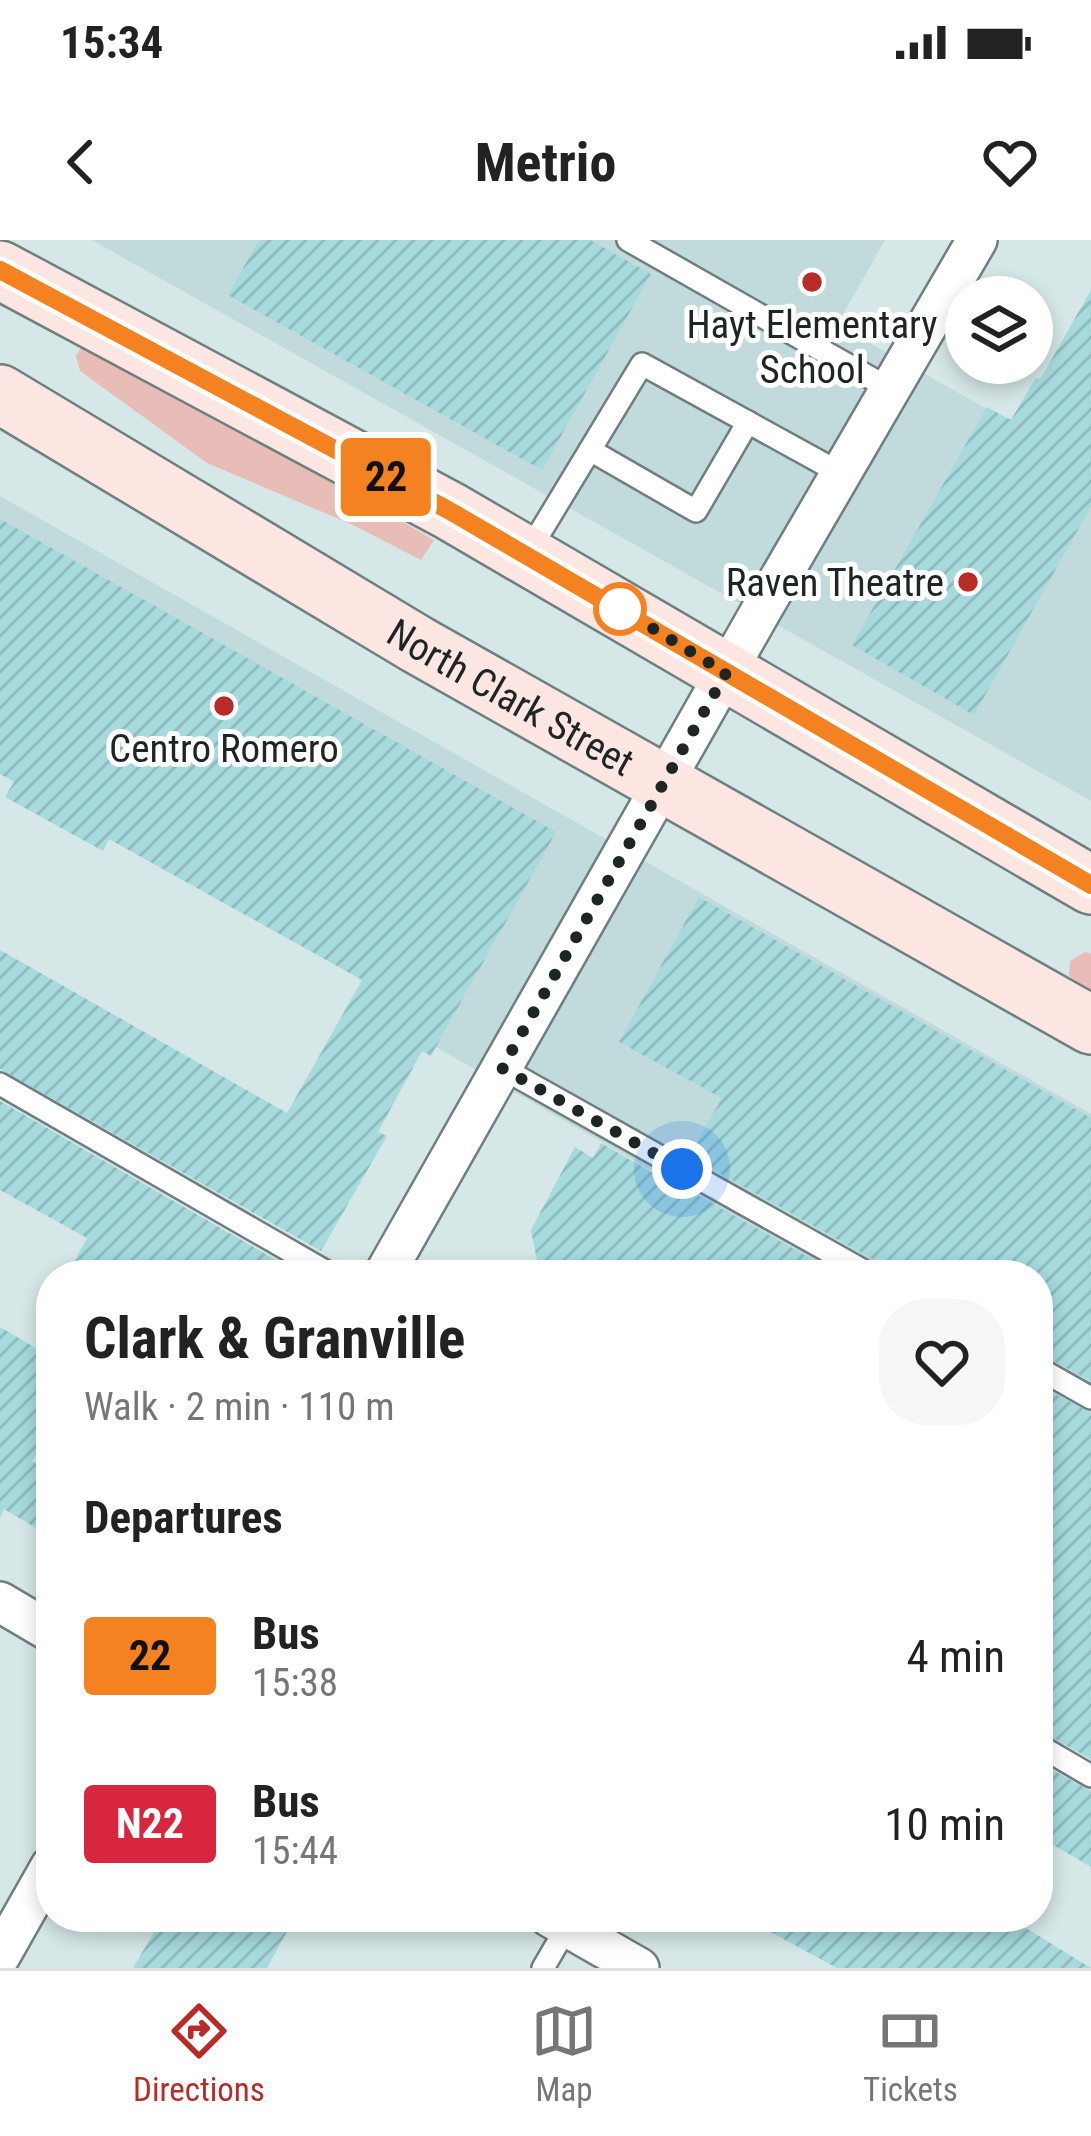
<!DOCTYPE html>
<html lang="en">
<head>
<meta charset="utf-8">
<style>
	body { margin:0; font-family:"Roboto Condensed",sans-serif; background:#f6f6f6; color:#222; height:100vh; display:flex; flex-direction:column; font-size:45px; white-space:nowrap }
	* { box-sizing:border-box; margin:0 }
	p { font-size:39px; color:#767676 }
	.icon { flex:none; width:66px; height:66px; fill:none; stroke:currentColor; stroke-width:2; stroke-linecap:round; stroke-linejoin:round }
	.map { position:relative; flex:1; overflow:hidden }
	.drawer { position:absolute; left:36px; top:1020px; width:1017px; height:672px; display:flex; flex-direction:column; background:#fff; border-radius:48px; box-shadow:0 6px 18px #0003 }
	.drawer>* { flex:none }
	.badge { padding:0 24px; border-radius:9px; font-size:42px; line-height:78px }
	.tools { position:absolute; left:945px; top:36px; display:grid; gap:24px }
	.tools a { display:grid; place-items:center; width:108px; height:108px; border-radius:50%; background:#fff; box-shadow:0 6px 18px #0003; font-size:60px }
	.you { position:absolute; width:60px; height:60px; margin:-30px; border:9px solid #fff; border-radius:50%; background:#1a73e8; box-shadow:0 0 0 18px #1a73e833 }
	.map>.badge { position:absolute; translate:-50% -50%; box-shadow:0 0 0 6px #fff }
	h2 { padding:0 48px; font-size:45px; line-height:108px }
	.round { display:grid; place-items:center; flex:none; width:126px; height:126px; border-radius:48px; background:#f6f6f6 }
	.summary { display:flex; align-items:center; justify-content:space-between; height:204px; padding:0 48px }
	h1 { font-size:57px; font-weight:700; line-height:90px }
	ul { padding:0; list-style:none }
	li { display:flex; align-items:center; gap:36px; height:168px; padding:0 48px }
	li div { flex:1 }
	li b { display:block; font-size:45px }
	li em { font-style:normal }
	li .badge { min-width:132px; font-weight:700; text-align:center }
	.status { display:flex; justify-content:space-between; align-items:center; height:84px; padding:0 60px; background:#fff; direction:ltr }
	.status svg { height:33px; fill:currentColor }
	header { display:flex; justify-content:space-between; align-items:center; height:156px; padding:0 48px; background:#fff; font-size:54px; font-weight:700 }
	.dock { display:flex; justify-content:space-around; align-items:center; height:168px; border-top:3px solid #e0e0e0; background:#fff; font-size:33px; color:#767676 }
	.dock a { display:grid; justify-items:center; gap:6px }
	.dock .current { color:#b92b26 }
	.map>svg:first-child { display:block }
	.built { fill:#c1dadb }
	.grass { fill:#e8bdb7 }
	.building { fill:url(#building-hatch) }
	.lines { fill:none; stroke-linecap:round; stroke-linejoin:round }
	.lane-casing { stroke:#6f7e7e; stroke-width:26 }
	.street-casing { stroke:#6f7e7e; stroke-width:44 }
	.secondary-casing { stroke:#6f7e7e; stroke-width:62 }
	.lane { stroke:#fff; stroke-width:21 }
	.street { stroke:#fff; stroke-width:39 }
	.secondary { stroke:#fee6e2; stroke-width:57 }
	.line-casing { stroke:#fff; stroke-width:27 }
	.line { stroke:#f58220; stroke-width:18 }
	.walk { stroke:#1e2525; stroke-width:12; stroke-dasharray:0 21.6 }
	.poi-dot { fill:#b92b26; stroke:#fff; stroke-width:4.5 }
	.stop-dot { fill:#fff; stroke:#f58220; stroke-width:6 }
	.labels { text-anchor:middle; stroke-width:10; stroke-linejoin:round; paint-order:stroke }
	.poi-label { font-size:39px; fill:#1e2525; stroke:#fff }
	.street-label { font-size:39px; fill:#1e2525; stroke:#fff }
</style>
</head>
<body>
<div class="status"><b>15:34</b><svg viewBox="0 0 49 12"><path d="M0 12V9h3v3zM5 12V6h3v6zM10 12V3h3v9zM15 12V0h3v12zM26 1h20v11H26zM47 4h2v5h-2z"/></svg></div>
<header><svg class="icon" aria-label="back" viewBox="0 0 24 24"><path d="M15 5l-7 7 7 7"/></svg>Metrio<svg class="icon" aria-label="heart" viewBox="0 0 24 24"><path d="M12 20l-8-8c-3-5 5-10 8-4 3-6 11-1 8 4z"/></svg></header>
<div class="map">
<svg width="1091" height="1728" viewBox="0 0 1091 1728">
	<defs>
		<pattern id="building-hatch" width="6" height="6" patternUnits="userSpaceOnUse" patternTransform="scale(3)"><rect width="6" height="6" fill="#a6dadd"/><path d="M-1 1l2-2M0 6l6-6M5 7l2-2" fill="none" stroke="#8ebbbe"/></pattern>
	</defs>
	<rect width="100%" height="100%" fill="#d6e7e7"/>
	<!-- built -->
	<g class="built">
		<path d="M 92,0 L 885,0 L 837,85 L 1091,227 L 1091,561 Z"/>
		<path d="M 0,256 L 1091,874 L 1091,1183 L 1038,1153 L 1038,1035 L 833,1035 L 436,807 L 499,695 L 0,411 Z"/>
	</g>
	<!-- grass -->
	<g class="grass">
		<path d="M 94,105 L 434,300 L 421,320 L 353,285 L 207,223 L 80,131 L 76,116 L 81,108 Z"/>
		<path d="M 1085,712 L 1091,714 L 1091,753 L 1069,736 L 1070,721 Z"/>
	</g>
	<!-- building -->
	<g class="building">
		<path d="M 259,0 L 590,0 L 651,34 L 542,230 L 228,55 Z"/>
		<path d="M 1091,50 L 1091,266 L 974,475 L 852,405 L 987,167 L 1011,180 L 1035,139 L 1041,138 Z"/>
		<path d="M 0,279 L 556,592 L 431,816 L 422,811 L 378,892 L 387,896 L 321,1011 L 0,829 L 0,710 L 287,873 L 362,740 L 109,599 L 103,611 L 5,557 L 14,542 L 0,534 Z"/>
		<path d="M 699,657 L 1091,878 L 1091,1141 L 1038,1113 L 1038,1035 L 886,1035 L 878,1022 L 689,916 L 722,858 L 619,802 Z"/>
		<path d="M 0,861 L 302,1035 L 67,1035 L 87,998 L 0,950 Z"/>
		<path d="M 601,903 L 672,944 L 674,942 L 840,1035 L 540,1035 L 531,990 L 575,907 L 593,918 Z"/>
		<path d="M 0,1087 L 51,1117 L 51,1189 L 32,1221 L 51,1232 L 51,1297 L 4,1269 L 0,1277 Z"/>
		<path d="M 1038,1145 L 1091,1173 L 1091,1519 L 1038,1490 Z"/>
		<path d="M 1038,1522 L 1091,1551 L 1091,1627 L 1038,1596 Z"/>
		<path d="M 163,1677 L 295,1677 L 267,1728 L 133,1728 Z"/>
		<path d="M 743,1677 L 1008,1677 L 1091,1728 L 837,1728 Z"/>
	</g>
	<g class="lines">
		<defs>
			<g id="lane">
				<path d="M 628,0 L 890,149"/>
				<path d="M 590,210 L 696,271 L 748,182"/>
				<path d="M 527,314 L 642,124 L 842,234"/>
				<path d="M 502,828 L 871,1035"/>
				<path d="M 0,844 L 332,1035"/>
				<path d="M 1038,1128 L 1091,1158"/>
				<path d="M 1038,1505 L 1091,1536"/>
				<path d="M 543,1728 L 567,1687"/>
			</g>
			<g id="street">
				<path d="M 384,1035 L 762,369 L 977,0"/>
				<path d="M 0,1362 L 51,1392"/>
				<path d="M 550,1677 L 639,1728"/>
				<path d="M 0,1716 L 51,1626"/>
			</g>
			<g id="secondary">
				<path d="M 0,30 L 450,271 L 1091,645"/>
				<path id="s1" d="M 0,154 L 418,405 L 1091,785"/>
			</g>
		</defs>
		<!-- lane casing -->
		<use href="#lane" class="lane-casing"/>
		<!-- street casing -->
		<use href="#street" class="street-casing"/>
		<!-- secondary casing -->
		<use href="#secondary" class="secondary-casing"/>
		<!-- lane -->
		<use href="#lane" class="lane"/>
		<!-- street -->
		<use href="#street" class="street"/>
		<!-- secondary -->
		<use href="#secondary" class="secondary"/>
	</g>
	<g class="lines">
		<defs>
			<path id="line" d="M 0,30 L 450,271 L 1091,645"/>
		</defs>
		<!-- line casing -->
		<use href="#line" class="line-casing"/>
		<!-- line -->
		<use href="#line" class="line"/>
		<!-- walk -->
		<path class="walk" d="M 620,369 L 609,362 L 726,433 L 502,828 L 682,929"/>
	</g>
	<!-- markers -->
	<g class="poi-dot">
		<circle cx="812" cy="42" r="12"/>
		<circle cx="968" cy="342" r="12"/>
		<circle cx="224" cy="466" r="12"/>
	</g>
	<circle class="stop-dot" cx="620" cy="369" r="24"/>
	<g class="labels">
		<!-- poi labels -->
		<g class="poi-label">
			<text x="812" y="98">Hayt Elementary<tspan x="812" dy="45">School</tspan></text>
			<text x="944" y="356" text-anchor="end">Raven Theatre</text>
			<text x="224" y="522">Centro Romero</text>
		</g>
		<!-- street labels -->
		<g class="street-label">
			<text dy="14" stroke="none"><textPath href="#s1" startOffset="594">North Clark Street</textPath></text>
		</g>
	</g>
</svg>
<div class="tools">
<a><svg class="icon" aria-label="layers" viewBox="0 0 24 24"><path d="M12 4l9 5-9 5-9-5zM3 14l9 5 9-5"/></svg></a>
</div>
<div class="you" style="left:682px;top:929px"></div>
<b class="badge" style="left:386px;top:237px;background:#f58220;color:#111">22</b>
<section class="drawer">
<div class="summary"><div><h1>Clark &amp; Granville</h1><p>Walk · 2 min · 110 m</p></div><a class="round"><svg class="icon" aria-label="heart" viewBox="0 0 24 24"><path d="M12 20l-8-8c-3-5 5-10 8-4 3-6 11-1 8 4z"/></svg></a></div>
<h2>Departures</h2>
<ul>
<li><span class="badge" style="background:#f58220;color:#111">22</span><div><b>Bus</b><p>15:38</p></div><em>4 min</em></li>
<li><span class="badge" style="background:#d7263d;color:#fff">N22</span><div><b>Bus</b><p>15:44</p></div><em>10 min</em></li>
</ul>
</section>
</div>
<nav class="dock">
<a class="current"><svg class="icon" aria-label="directions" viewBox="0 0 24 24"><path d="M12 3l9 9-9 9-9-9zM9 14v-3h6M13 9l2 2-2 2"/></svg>Directions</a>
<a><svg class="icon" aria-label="map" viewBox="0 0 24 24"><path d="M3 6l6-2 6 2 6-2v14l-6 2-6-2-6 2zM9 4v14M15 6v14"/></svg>Map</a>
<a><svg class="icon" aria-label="tickets" viewBox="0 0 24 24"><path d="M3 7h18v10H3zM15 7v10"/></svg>Tickets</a>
</nav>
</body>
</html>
